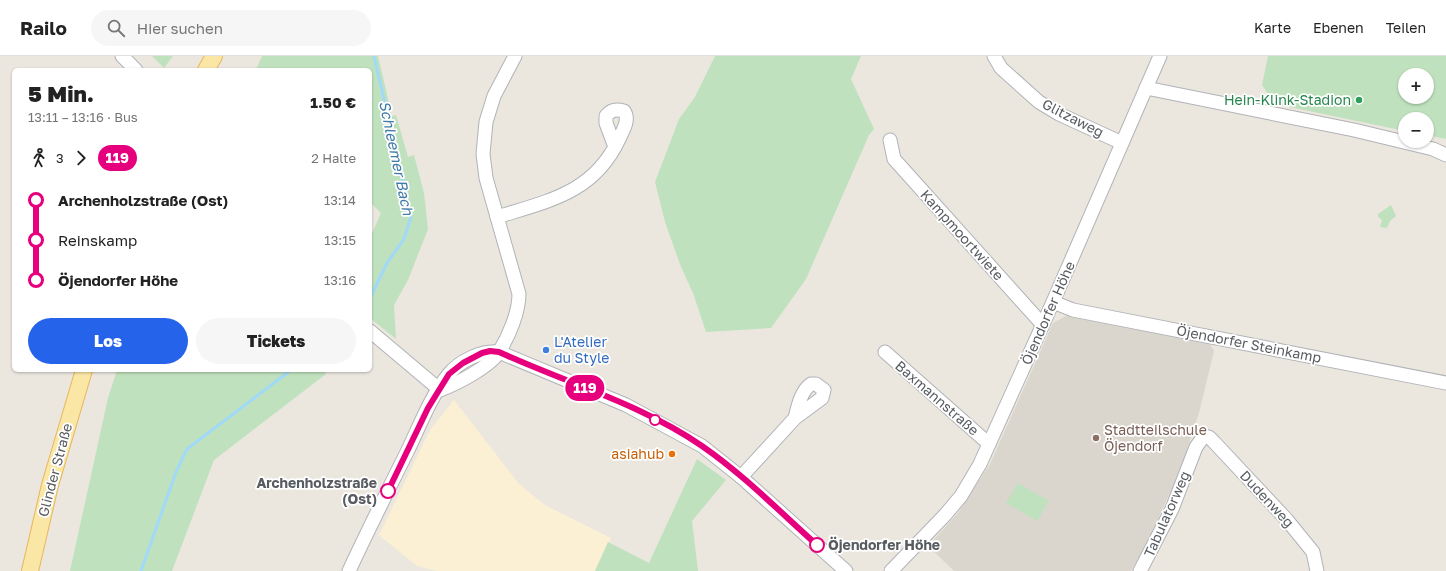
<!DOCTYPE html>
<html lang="de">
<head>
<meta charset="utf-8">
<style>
	body { margin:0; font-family:"Golos Text",sans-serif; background:#f6f6f6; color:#222; height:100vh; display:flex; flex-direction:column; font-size:15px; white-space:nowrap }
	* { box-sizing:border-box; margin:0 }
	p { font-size:13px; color:#767676 }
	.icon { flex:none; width:22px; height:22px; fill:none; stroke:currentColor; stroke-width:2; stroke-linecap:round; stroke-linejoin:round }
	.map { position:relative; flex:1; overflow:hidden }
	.side { position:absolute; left:12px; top:12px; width:360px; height:304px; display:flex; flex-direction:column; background:#fff; border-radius:6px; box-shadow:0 1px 3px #0004 }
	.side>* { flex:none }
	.badge { padding:0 8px; border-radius:13px; font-size:14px; line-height:26px }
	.fabs { position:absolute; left:1398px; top:12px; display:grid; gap:8px }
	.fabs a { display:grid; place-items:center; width:36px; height:36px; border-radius:50%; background:#fff; box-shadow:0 1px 3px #0004; font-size:20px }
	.map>.badge { position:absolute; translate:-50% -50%; box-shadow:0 0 0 2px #fff }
	.legs { display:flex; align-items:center; gap:6px; height:44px; padding:0 16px; font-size:13px }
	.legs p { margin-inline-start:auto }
	.head { display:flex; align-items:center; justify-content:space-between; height:68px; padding:0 16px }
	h1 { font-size:22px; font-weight:800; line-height:30px }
	.primary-button { display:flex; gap:8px; margin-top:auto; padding:8px 16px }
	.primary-button a { flex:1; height:46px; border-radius:24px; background:#2563eb; color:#fff; font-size:16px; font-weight:800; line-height:46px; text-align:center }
	.primary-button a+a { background:#f6f6f6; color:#222 }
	ul { padding:0 16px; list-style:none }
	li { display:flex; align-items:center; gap:14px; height:40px; font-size:15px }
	li i { display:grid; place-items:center; width:6px; height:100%; margin:0 5px; background:currentColor }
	li i::after { content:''; width:10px; height:10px; margin:-5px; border:3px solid; border-radius:50%; background:#fff }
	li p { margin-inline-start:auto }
	li:first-child i { background:linear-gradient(#0000 50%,currentColor 0) }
	li:last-child i { background:linear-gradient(currentColor 50%,#0000 0) }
	header { display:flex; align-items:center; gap:24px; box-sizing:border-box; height:56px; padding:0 20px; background:#fff; border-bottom:1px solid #e0e0e0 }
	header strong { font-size:19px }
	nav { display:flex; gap:22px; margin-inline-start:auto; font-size:14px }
	.search { width:280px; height:36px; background:#f6f6f6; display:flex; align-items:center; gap:10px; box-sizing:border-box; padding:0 14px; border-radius:22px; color:#767676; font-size:15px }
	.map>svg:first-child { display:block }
	.commercial { fill:#fbefd4 }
	.education { fill:#dad6ce }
	.green { fill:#bfe1bd; fill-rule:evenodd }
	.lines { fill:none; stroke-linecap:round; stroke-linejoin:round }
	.stream { stroke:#a1d9f9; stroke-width:3 }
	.minor-casing { stroke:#b0b3b7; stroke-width:15 }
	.major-casing { stroke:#e8b75b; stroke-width:18 }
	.minor { stroke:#fff; stroke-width:13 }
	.major { stroke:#fae6a5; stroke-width:16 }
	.line-1-casing { stroke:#fff; stroke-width:9 }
	.line-1 { stroke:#e6007e; stroke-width:6 }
	.leisure-dot { fill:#2e9e5b; stroke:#fff; stroke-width:1.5 }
	.shop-dot { fill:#3f7fe0; stroke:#fff; stroke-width:1.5 }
	.stop-1-dot { fill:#fff; stroke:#e6007e; stroke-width:2 }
	.education-dot { fill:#8d6e63; stroke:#fff; stroke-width:1.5 }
	.food-dot { fill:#e8710a; stroke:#fff; stroke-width:1.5 }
	.labels { text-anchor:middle; stroke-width:3.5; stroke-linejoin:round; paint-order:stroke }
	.leisure-label { font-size:14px; fill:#27864d; stroke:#fff; text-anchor:end }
	.street-label { font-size:14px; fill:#585c60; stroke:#fff }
	.shop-label { font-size:14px; fill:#366cbe; stroke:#fff; text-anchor:start }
	.education-label { font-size:14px; fill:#785e54; stroke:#fff; text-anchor:start }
	.food-label { font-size:14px; fill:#c56008; stroke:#fff; text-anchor:end }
	.stop-label { font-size:14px; font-weight:bold; fill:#585c60; stroke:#fff; text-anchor:end }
	.water-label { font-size:15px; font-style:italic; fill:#417ba9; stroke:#fff }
</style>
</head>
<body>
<header>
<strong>Railo</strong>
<div class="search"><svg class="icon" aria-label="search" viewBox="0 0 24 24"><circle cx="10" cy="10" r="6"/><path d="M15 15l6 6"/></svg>Hier suchen</div>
<nav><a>Karte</a><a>Ebenen</a><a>Teilen</a></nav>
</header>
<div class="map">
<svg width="1446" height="515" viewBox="0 0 1446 515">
	<rect width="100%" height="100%" fill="#ebe7df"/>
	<!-- commercial -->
	<path class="commercial" d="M 454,344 L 519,428 L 545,449 L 611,482 L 595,515 L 437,515 L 417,510 L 379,479 L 430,374 Z"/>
	<!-- education -->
	<path class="education" d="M 1066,260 L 1210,288 L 1214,295 L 1199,357 L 1179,417 L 1149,483 L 1131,515 L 954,515 L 928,490 L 958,457 L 990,408 L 1053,267 Z"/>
	<!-- green -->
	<g class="green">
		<path d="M 152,0 L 173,0 L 164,12 Z"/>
		<path d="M 262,0 L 378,0 L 392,60 L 396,59 L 408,101 L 414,99 L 424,137 L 428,173 L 408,224 L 394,249 L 396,283 L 370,262 L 370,182 L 381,157 L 370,146 L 370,14 L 256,14 Z"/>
		<path d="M 715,0 L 861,0 L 851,23 L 874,73 L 869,79 L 806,223 L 771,272 L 706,276 L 693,237 L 681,211 L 665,166 L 655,126 L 679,63 L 695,41 Z"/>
		<path d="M 1268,0 L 1446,0 L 1446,83 L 1427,79 L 1427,63 L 1405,63 L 1405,75 L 1275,48 L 1262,29 ZM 1405,19 L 1427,19 L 1427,41 L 1405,41 Z"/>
		<path d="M 1391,149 L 1396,160 L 1390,165 L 1387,172 L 1380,171 L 1382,164 L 1378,161 L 1378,158 Z"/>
		<path d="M 117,314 L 323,314 L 326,318 L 214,404 L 172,515 L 70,515 L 108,342 Z"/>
		<path d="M 697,403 L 726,424 L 692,465 L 698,515 L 595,515 L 608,486 L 649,507 Z"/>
		<path d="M 1018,427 L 1049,445 L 1037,465 L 1006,447 Z"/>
	</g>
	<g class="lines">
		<!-- stream -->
		<g class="stream">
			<path d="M 370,242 L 387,207 L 404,183 L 411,161 L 374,0"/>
			<path d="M 141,515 L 176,416 L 187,393 L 291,314"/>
		</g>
		<defs>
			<g id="minor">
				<path d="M 122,0 L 136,14"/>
				<path d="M 994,0 L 1001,12 L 1039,46 L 1059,58 L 1122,87"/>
				<path d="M 1146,32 L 1354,74 L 1433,93 L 1446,99"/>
				<path d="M 890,84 L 894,103 L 1043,269"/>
				<path d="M 497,161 C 548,145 594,137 619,83 C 623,74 630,64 624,55 C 615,53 611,54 606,60 L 606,67 L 615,91"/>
				<path d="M 1053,246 L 1073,254 L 1446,327"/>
				<path d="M 370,275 L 440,334"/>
				<path d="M 885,296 L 989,388"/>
				<path d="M 440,334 C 456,328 490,311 499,296 C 509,280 519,256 519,238 L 486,122 L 483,98 L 486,66 L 494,40 L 515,0"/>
				<path d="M 741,421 L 795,362 L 822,342 L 824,334 L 816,328 L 811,328 C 801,335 798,350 795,362"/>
				<path d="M 349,515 C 368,474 388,434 408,394 C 420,369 431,340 448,319 C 459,305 482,294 499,296 L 626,349 L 702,390 L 741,421 L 846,515"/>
				<path d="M 891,515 L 945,459 L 961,440 L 980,408 L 1053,246 L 1160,0"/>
				<path d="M 1140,515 L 1172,453 L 1196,391 L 1204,380 L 1209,381 L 1214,386 L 1287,464 L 1313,496 L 1317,515"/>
			</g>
			<g id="major">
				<path d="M 206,14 L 214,0"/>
				<path d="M 30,515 L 50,429 L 84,314"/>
			</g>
		</defs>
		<!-- minor casing -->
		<use href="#minor" class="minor-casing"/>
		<!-- major casing -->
		<use href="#major" class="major-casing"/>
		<!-- minor -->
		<use href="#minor" class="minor"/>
		<!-- major -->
		<use href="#major" class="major"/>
	</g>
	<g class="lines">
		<defs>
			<path id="line-1" d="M 388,435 L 428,352 L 449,318 L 463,307 L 482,297 L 490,295 L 499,296 C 567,327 641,348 702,390 C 744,419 780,456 817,489"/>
		</defs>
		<!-- line-1 casing -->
		<use href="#line-1" class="line-1-casing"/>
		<!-- line-1 -->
		<use href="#line-1" class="line-1"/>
	</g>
	<!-- markers -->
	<circle class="leisure-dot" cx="1359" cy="44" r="4"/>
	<circle class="shop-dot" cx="546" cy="294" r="4"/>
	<g class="stop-1-dot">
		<circle cx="655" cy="364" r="5"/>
		<circle cx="388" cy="435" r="7"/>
		<circle cx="817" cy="489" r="7"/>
	</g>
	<circle class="education-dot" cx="1096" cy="382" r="4"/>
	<circle class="food-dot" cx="672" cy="398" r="4"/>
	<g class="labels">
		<!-- leisure labels -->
		<g class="leisure-label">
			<text x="1351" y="49">Hein-Klink-Stadion</text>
		</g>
		<!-- street labels -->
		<g class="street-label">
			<text transform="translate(1073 62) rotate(27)" y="5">Glitzaweg</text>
			<text transform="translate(962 179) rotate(48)" y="5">Kampmoortwiete</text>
			<text transform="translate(1048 257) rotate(-66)" y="5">Öjendorfer Höhe</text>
			<text transform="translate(1249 288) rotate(11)" y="5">Öjendorfer Steinkamp</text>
			<text transform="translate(937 342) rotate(41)" y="5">Baxmannstraße</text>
			<text transform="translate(55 414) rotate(-75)" y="5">Glinder Straße</text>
			<text transform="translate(1267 443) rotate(47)" y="5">Dudenweg</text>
			<text transform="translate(1167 458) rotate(-66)" y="5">Tabulatorweg</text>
		</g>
		<!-- shop labels -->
		<g class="shop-label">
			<text x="554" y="291">L'Atelier<tspan x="554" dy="16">du Style</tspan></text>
		</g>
		<!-- education labels -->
		<g class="education-label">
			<text x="1104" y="379">Stadtteilschule<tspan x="1104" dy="16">Öjendorf</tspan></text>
		</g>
		<!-- food labels -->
		<g class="food-label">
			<text x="664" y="403">asiahub</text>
		</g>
		<!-- stop labels -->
		<g class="stop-label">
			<text x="377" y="432">Archenholzstraße<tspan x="377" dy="16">(Ost)</tspan></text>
			<text x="828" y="494" text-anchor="start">Öjendorfer Höhe</text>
		</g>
		<!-- water labels -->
		<g class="water-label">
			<text transform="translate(396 102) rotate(78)" y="5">Schleemer Bach</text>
		</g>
	</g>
</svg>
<div class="fabs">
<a>+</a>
<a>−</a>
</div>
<b class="badge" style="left:585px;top:332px;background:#e6007e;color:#fff">119</b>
<section class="side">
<div class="head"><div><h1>5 Min.</h1><p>13:11 – 13:16 · Bus</p></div><b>1.50 €</b></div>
<div class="legs"><svg class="icon" aria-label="walk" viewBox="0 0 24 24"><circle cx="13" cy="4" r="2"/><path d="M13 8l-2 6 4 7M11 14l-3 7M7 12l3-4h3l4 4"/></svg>3<svg class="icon" aria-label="forward" viewBox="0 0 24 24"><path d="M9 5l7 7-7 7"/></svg><b class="badge" style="background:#e6007e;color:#fff">119</b><p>2 Halte</p></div>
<ul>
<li><i style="color:#e6007e"></i><b>Archenholzstraße (Ost)</b><p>13:14</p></li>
<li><i style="color:#e6007e"></i><span>Reinskamp</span><p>13:15</p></li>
<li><i style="color:#e6007e"></i><b>Öjendorfer Höhe</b><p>13:16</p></li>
</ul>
<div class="primary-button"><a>Los</a><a>Tickets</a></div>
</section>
</div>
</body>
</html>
